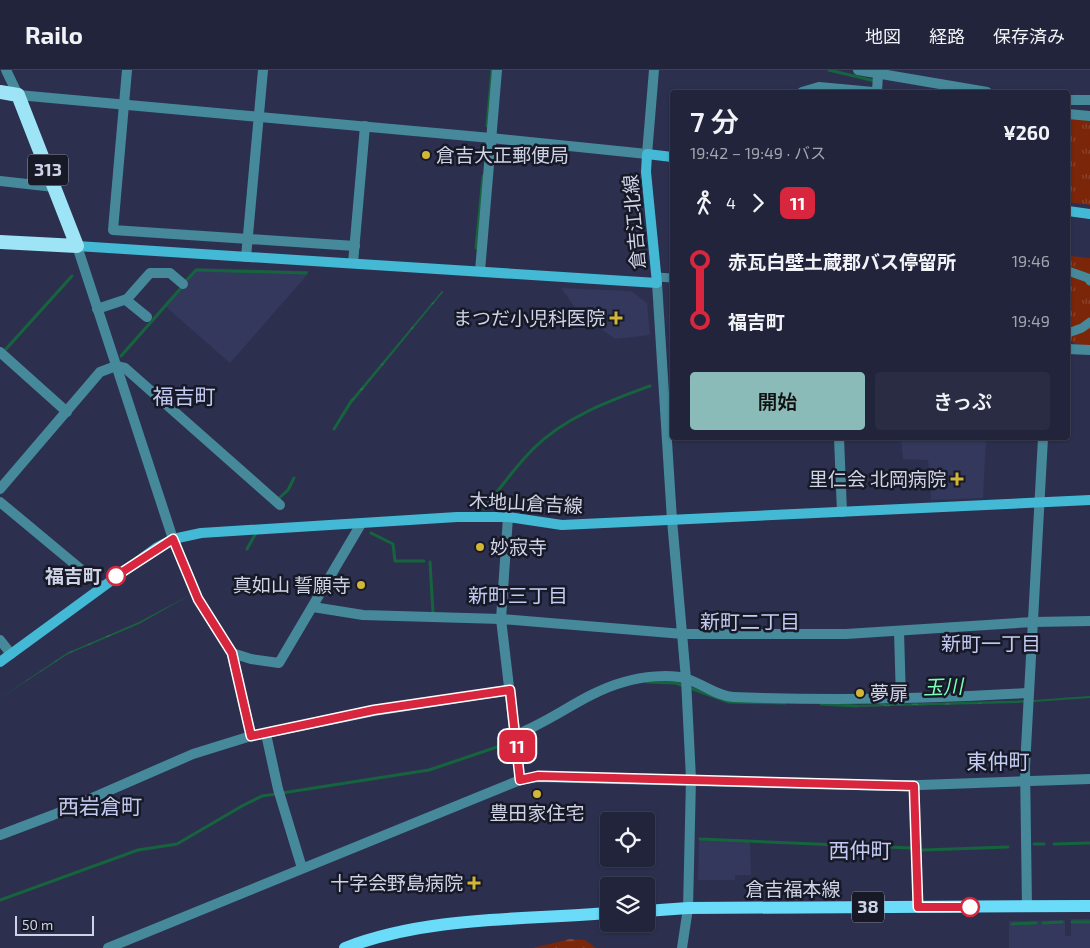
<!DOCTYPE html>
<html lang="ja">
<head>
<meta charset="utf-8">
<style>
	body { margin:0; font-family:"Exo 2","Noto Sans JP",sans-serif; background:#292c42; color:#f1f3f6; height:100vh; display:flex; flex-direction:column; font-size:19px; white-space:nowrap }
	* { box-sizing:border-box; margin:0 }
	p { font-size:16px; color:#a2a4af }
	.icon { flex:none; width:28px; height:28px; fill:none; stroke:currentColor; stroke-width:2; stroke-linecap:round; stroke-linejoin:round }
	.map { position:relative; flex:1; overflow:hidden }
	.details { position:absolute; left:670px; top:20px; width:400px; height:350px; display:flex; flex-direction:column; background:#21243a; border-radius:5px; box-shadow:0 1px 4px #0004,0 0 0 1px #3e4154 }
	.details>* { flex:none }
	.badge { padding:0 10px; border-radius:8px; font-size:18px; line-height:32px }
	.controls { position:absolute; left:600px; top:742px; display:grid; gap:10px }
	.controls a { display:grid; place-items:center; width:55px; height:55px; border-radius:5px; background:#21243a; box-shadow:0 1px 4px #0004,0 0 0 1px #3e4154; font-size:25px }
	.scale { position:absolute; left:15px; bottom:12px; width:79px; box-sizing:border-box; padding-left:5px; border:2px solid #cfd3e6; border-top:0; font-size:14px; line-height:18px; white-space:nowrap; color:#cfd3e6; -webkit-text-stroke:4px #171927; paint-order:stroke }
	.map>.badge { position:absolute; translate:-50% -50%; box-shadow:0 0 0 2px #fff }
	.legs { display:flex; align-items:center; gap:8px; height:55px; padding:0 20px; font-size:16px }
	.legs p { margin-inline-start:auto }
	.head { display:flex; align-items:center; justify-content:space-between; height:85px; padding:0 20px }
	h1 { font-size:28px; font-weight:600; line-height:38px }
	.action { display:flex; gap:10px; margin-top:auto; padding:10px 20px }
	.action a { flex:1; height:58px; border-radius:5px; background:#8bbbb9; color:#111; font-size:20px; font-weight:600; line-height:58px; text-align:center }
	.action a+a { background:#292c42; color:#f1f3f6 }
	ul { padding:0 20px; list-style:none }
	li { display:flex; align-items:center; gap:18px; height:60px; font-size:19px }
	li i { display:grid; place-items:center; width:8px; height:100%; margin:0 6px; background:currentColor }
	li i::after { content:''; width:12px; height:12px; margin:-6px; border:4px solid; border-radius:50%; background:#21243a }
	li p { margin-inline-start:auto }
	li:first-child i { background:linear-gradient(#0000 50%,currentColor 0) }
	li:last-child i { background:linear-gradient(currentColor 50%,#0000 0) }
	header { display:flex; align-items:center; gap:30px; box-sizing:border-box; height:70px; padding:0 25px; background:#21243a; border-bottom:1px solid #3e4154 }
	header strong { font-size:24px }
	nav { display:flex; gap:28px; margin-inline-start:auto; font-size:18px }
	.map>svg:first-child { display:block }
	.built { fill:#33385c }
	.forest { fill:url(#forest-firs) }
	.park { fill:url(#park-tufts) }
	.water { fill:url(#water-ripples) }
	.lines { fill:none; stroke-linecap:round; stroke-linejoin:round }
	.stream { stroke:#16643e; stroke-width:3 }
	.pedestrian { stroke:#46899a; stroke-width:9 }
	.minor { stroke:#46899a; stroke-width:10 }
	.tertiary { stroke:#46899a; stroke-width:10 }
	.secondary { stroke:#44b9d5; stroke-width:10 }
	.primary { stroke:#6adbf8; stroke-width:12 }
	.trunk { stroke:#9de4f6; stroke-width:14 }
	.line-1-casing { stroke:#fff; stroke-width:11 }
	.line-1 { stroke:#d7263d; stroke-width:8 }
	.poi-dot { fill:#d2b736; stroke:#171927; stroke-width:2 }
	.stop-1-dot { fill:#fff; stroke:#d7263d; stroke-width:2.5 }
	.labels { text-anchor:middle; stroke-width:5; stroke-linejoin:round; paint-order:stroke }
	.shield { fill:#171927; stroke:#989bad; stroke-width:1 }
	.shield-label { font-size:18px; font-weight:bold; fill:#cfd3e6 }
	.poi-label { font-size:19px; fill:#cfd3e6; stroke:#171927; text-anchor:end }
	.street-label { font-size:19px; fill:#cfd3e6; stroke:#171927 }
	.stop-label { font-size:19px; font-weight:bold; fill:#cfd3e6; stroke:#171927; text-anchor:end }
	.neighbourhood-label { font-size:20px; fill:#c4cbf2; stroke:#171927 }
	.water-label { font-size:20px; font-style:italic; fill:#7effb7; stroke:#171927 }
	.quarter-label { font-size:21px; fill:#c4cbf2; stroke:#171927 }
</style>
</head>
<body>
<header>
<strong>Railo</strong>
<nav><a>地図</a><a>経路</a><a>保存済み</a></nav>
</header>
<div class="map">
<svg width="1090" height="878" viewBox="0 0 1090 878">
	<defs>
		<pattern id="forest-firs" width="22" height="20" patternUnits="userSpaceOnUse" patternTransform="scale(1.25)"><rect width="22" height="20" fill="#7b2509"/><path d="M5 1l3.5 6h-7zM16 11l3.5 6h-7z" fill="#8d442d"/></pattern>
		<pattern id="park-tufts" width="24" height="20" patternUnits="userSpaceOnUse" patternTransform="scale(1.25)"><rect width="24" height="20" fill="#7b2509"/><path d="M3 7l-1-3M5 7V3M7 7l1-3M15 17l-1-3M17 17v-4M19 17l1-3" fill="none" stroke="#8d442d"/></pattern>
		<pattern id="water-ripples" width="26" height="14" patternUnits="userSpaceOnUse" patternTransform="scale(1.25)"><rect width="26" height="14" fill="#16643e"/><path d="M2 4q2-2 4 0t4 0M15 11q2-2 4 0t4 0" fill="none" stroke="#37795a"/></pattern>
	</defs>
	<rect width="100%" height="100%" fill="#2c304e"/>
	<!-- built -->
	<g class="built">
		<path d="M 198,198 L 309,201 L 308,204 L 230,293 L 166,237 Z"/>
		<path d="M 561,218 L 631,221 L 647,233 L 650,265 L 615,269 L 579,243 Z"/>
		<path d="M 901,368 L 986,368 L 983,428 L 931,430 L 928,390 L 903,389 Z"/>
		<path d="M 699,770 L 750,772 L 751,805 L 735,805 L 735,810 L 698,810 Z"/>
		<path d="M 1071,849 L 1090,849 L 1090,878 L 1009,878 L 1009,851 L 1065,850 L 1065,866 L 1071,866 Z"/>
	</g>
	<!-- forest -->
	<path class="forest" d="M 570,869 L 585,870 L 596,878 L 533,878 Z"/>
	<!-- park -->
	<g class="park">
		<path d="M 1068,47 L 1090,50 L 1090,135 L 1068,132 Z"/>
		<path d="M 1071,186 L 1090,188 L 1090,276 L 1075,274 L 1068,267 Z"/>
	</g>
	<!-- water -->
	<g class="water">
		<path d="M 442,221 L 443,222 L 352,333 L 350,331 Z"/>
		<path d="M 190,525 L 139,554 L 68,584 L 0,628 L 67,583 L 139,552 Z"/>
		<path d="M 1090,626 L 1090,628 L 1017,633 L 854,637 L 853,635 L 1035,630 Z"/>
	</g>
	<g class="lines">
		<!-- stream -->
		<g class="stream">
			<path d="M 829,0 L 875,11"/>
			<path d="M 487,56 L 492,0"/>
			<path d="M 476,178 L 483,106"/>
			<path d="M 186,211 L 196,200 L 306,203"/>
			<path d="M 6,279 L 72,206"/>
			<path d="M 121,286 L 181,218"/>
			<path d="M 671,290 L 672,290"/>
			<path d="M 334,359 L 352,330"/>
			<path d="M 277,430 L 288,420 L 294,408"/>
			<path d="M 484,439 C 500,418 515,397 533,379 C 565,347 609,331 650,316"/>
			<path d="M 371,463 L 393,474 L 395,491 L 424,491"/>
			<path d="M 247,479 L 256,463"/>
			<path d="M 430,492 L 433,543"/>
			<path d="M 647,612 L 676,613 L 729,632 L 785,633"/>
			<path d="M 821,634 L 857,636"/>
			<path d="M 518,670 L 535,661"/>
			<path d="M 282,723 L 429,700 L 512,672"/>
			<path d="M 700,769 L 911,778"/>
			<path d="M 1034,774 L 1044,774"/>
			<path d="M 1054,774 L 1090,773"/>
			<path d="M 923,780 L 1008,777"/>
			<path d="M 0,830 L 138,780 L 177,774 L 242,736 L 262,726 L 276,724"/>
			<path d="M 1072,852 L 1090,852"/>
			<path d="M 1043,853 L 1062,852"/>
			<path d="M 1012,854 L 1036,853"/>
		</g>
		<!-- pedestrian -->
		<g class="pedestrian">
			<path d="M 1068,201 L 1088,208 L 1090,211"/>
			<path d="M 657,207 L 672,208"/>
			<path d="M 1068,263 L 1082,258 L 1090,252"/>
		</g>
		<!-- minor -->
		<g class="minor">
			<path d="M 127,0 L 113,160 L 355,176"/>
			<path d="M 858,0 L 987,22"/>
			<path d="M 802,22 L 819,17 L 873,22"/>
			<path d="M 877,22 L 878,4"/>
			<path d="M 1068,30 L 1090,30"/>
			<path d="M 1068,44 L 1090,46"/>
			<path d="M 0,111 L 54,117"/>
			<path d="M 246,187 L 263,0"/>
			<path d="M 353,193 L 365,56"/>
			<path d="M 480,201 L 497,0"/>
			<path d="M 126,230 L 147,247"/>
			<path d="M 97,239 L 127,229 L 150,203 L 170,203 L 183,214"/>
			<path d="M 1068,279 L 1090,280"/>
			<path d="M 0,282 L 67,342"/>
			<path d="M 839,368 L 842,442"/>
			<path d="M 0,419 L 100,302 L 116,296 L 125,298 L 280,435"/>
			<path d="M 0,432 L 101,516"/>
			<path d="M 508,447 L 501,549 L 520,710"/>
			<path d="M 173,469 L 198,529 L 232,583 L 251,666"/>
			<path d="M 313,537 L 363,545 L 501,549 L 683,564 L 846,564 L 1033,552 L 1090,551"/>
			<path d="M 899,561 L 901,630"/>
			<path d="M 0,570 L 11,584"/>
			<path d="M 232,583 L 251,589 L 279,593 L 361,454"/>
			<path d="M 266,664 L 278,719 L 302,798"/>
			<path d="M 515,665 C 553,651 584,623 624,612 C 641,607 670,603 687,609 C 703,614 717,626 733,627 C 831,631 929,629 1028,623"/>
			<path d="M 914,716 L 918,837"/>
			<path d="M 0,765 L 53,745 L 193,684 L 251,666 L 374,641 L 510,620"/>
			<path d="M 108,878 L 520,710 L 538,707 L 892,716 L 1090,709"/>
			<path d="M 682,878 L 688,838"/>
		</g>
		<!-- tertiary -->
		<g class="tertiary">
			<path d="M 6,0 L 18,25 L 491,68 L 647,84 L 654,0"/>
			<path d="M 77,176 L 173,469"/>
			<path d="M 657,213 L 672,450 L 686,609 L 691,709 L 688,838"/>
			<path d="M 1027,837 L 1025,696 L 1043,368"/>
		</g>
		<!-- secondary -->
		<g class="secondary">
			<path d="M 1068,141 L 1090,144"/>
			<path d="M 77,176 L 657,213 L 646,102 L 647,84 L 672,87"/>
			<path d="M 0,592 L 156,478 L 173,469 L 201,463 L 457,447 L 508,447 L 562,455 L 1090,430"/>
		</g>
		<!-- primary -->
		<g class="primary">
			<path d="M 646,841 L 688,838 L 1090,836"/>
			<path d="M 345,878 C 427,846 522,850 609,843"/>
		</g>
		<!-- trunk -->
		<path class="trunk" d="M 0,22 L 18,25 L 77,176 L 0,172"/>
	</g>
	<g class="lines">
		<defs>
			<path id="line-1" d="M 116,506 L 173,469 L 198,529 L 232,583 L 251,666 L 374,640 L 510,620 L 520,710 L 538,706 L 914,716 L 918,837 L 970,837"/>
		</defs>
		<!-- line-1 casing -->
		<use href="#line-1" class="line-1-casing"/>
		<!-- line-1 -->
		<use href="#line-1" class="line-1"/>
	</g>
	<!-- markers -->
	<g class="poi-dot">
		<circle cx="426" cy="85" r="5"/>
		<path d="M613.5 240.5h5v5h5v5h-5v5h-5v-5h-5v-5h5z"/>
		<path d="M954.5 401.5h5v5h5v5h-5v5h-5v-5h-5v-5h5z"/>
		<circle cx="480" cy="477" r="5"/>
		<circle cx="361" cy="515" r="5"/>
		<circle cx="860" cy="623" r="5"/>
		<circle cx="537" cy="724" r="5"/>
		<path d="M471.5 805.5h5v5h5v5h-5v5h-5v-5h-5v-5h5z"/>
	</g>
	<g class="stop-1-dot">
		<circle cx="116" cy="506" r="9"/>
		<circle cx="970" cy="837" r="9"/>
	</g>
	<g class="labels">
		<!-- shield labels -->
		<g class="shield">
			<rect x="28" y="84.5" width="40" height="31" rx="4"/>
			<rect x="852" y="821.5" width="32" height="31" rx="4"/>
		</g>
		<g class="shield-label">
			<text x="48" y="106">313</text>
			<text x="868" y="843">38</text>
		</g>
		<!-- poi labels -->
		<g class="poi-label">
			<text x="436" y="92" text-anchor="start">倉吉大正郵便局</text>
			<text x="605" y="255">まつだ小児科医院</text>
			<text x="946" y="416">里仁会 北岡病院</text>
			<text x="490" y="484" text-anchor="start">妙寂寺</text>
			<text x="351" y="522">真如山 誓願寺</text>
			<text x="870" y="630" text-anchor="start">夢扉</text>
			<text x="537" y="750" text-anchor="middle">豊田家住宅</text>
			<text x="463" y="820">十字会野島病院</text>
		</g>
		<!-- street labels -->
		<g class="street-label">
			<text transform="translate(634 152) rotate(-95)" y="7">倉吉江北線</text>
			<text transform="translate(526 433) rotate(3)" y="7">木地山倉吉線</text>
			<text x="793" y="826">倉吉福本線</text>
		</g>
		<!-- stop labels -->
		<g class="stop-label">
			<text x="102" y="513">福吉町</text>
		</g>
		<!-- neighbourhood labels -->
		<g class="neighbourhood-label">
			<text x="518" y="533">新町三丁目</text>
			<text x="750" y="559">新町二丁目</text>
			<text x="991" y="581">新町一丁目</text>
		</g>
		<!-- water labels -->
		<g class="water-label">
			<text transform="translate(943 617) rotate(-2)" y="7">玉川</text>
		</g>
		<!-- quarter labels -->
		<g class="quarter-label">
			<text x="184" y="334">福吉町</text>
			<text x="998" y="699">東仲町</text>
			<text x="100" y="744">西岩倉町</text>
			<text x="860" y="788">西仲町</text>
		</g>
	</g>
</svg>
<div class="controls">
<a><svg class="icon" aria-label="locate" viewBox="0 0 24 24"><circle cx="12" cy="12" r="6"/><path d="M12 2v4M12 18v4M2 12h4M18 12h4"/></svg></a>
<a><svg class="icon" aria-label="layers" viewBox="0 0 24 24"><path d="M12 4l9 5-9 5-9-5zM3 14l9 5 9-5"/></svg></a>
</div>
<div class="scale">50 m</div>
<b class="badge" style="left:517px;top:676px;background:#d7263d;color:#fff">11</b>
<section class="details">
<div class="head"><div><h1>7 分</h1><p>19:42 – 19:49 · バス</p></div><b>¥260</b></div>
<div class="legs"><svg class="icon" aria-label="walk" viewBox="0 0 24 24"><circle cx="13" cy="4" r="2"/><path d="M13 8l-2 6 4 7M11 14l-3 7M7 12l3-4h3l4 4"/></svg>4<svg class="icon" aria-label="forward" viewBox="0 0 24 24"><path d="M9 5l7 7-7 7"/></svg><b class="badge" style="background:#d7263d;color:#fff">11</b></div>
<ul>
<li><i style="color:#d7263d"></i><b>赤瓦白壁土蔵郡バス停留所</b><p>19:46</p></li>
<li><i style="color:#d7263d"></i><b>福吉町</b><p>19:49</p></li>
</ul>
<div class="action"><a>開始</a><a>きっぷ</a></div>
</section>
</div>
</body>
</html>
